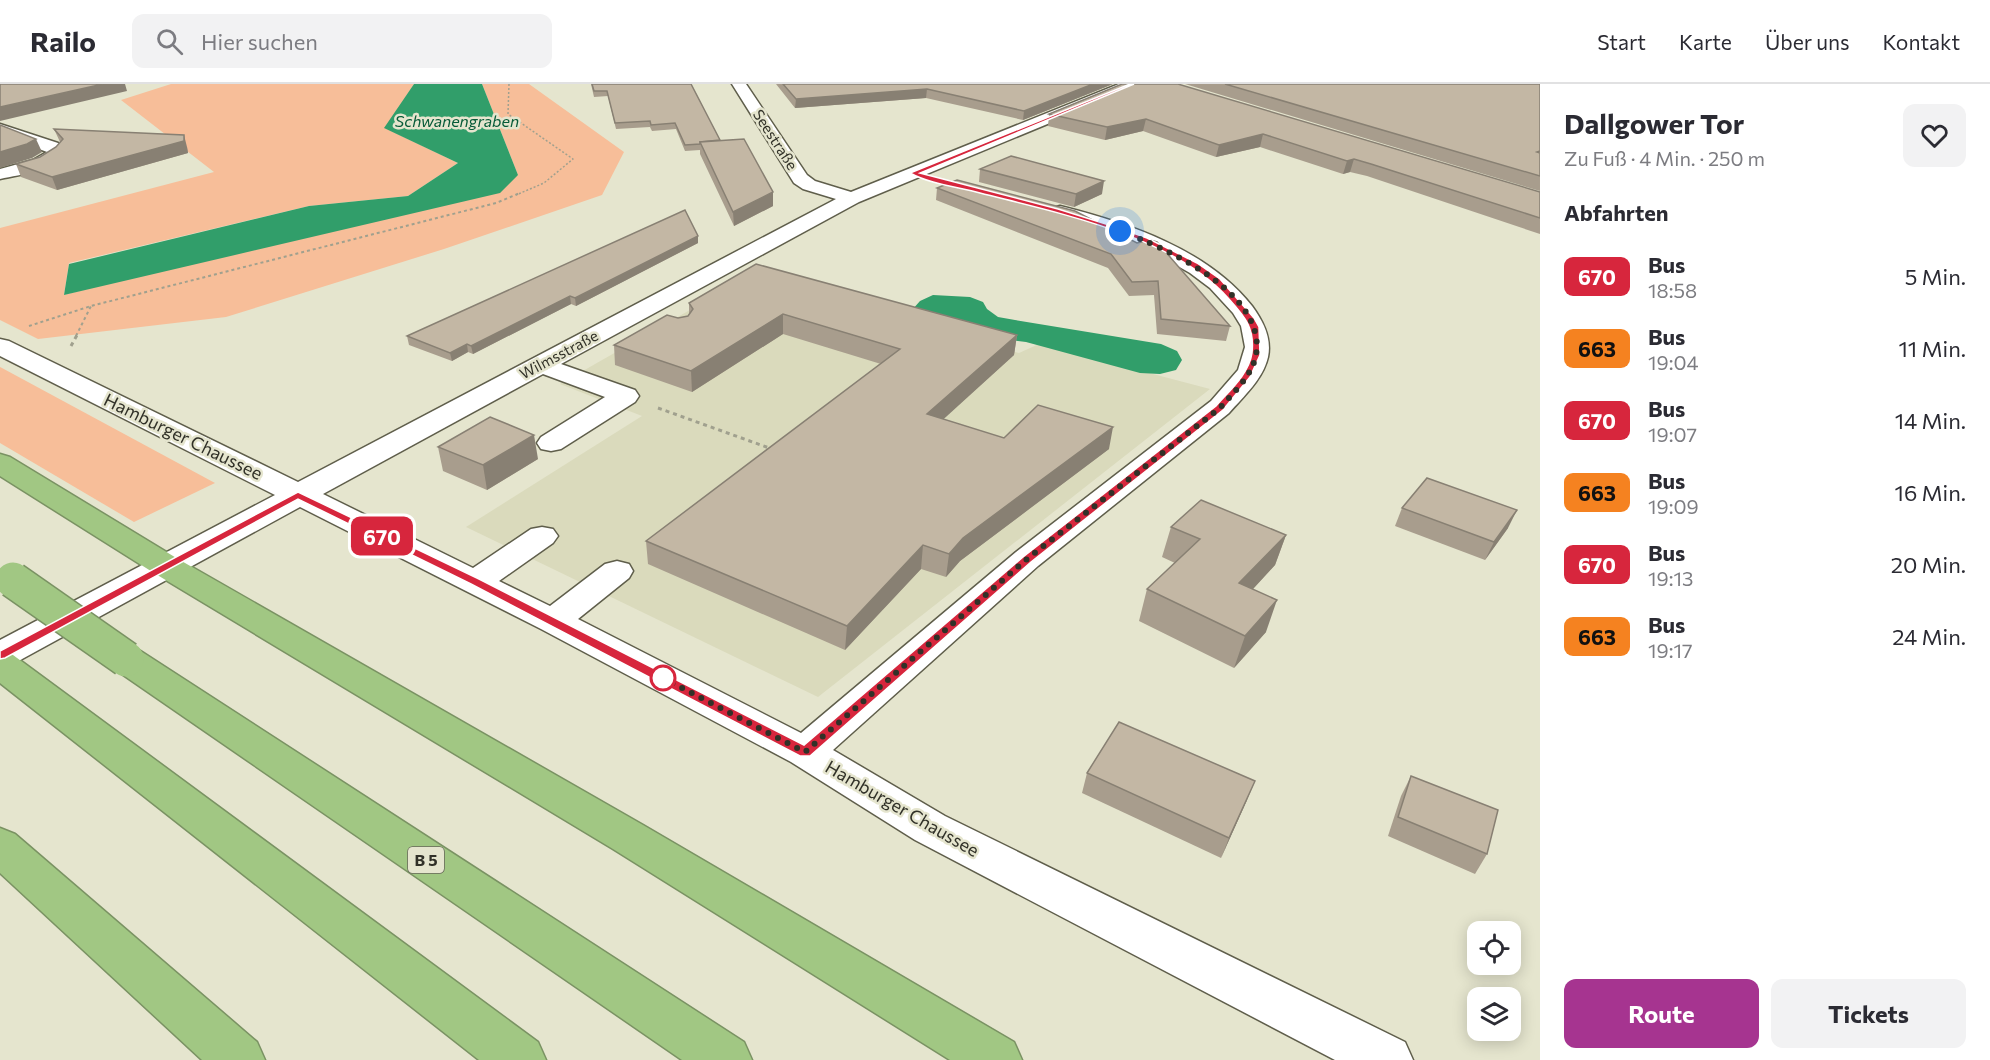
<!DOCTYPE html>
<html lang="de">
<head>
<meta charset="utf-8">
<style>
	body { margin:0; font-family:Commissioner,sans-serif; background:#f2f2f3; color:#2b2b33; height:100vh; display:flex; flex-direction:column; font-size:22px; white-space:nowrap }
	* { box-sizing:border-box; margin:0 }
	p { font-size:20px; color:#7c7c81 }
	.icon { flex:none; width:33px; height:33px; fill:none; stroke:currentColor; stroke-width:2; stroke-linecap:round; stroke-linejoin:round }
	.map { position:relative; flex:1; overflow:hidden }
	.panel { display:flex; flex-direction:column; background:#fff; width:450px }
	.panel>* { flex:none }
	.badge { padding:0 12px; border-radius:9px; font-size:21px; line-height:39px }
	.fabs { position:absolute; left:1467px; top:837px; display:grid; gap:12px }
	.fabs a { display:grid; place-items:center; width:54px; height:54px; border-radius:12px; background:#fff; box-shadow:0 3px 15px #0003; font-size:30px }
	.you { position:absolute; width:30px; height:30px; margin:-15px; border:4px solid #fff; border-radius:50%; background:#1a73e8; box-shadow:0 0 0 9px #1a73e833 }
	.map>.badge { position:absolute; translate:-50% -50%; box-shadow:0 0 0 3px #fff }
	h2 { padding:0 24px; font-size:22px; line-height:54px }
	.round { display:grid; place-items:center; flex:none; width:63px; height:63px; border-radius:12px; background:#f2f2f3 }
	.headline { display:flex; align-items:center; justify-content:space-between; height:102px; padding:0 24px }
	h1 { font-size:28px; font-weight:700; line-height:45px }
	.action { display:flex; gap:12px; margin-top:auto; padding:12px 24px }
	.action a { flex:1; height:69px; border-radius:12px; background:#a63490; color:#fff; font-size:24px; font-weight:700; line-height:69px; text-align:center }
	.action a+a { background:#f2f2f3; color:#2b2b33 }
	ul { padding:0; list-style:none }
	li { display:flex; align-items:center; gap:18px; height:72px; padding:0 24px }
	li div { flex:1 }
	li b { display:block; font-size:22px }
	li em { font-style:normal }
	li .badge { min-width:66px; font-weight:700; text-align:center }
	header { display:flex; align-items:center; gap:36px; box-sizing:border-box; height:84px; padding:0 30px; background:#fff; border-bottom:2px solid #e1e1e2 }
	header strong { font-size:28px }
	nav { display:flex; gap:33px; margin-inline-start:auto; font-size:21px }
	.search { width:420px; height:54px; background:#f2f2f3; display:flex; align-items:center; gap:15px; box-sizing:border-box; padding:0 21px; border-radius:12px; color:#7c7c81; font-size:22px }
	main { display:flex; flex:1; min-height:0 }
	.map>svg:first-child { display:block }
	.built { fill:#dadabc }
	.green { fill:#f7be99 }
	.water { fill:#319e6a }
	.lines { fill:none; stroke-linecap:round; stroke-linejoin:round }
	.minor-casing { stroke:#5f5e4b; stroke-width:3 }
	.highway-casing { stroke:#7a9263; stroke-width:3 }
	.path-far2 { stroke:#a0a08e; stroke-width:1.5; stroke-dasharray:2 2; stroke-linecap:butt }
	.path-far1 { stroke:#a0a08e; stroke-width:2; stroke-dasharray:3 3; stroke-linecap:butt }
	.path { stroke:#a0a08e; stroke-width:3; stroke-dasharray:4 4; stroke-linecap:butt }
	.minor { fill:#fff; fill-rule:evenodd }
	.highway { fill:#a1c783; fill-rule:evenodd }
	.highway-bridge-casing { stroke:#7a9263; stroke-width:38; stroke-linecap:butt }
	.highway-bridge { stroke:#a1c783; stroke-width:35 }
	.wall { fill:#a89d8d }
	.shaded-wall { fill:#888073 }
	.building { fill:#c3b7a4; stroke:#888073; stroke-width:1.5 }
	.line { fill:#d7263d; stroke:#fff; stroke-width:1.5 }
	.walk { stroke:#313128; stroke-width:6; stroke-dasharray:0 10.8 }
	.stop-dot { fill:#fff; stroke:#d7263d; stroke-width:3 }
	.labels { text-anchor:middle; stroke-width:5; stroke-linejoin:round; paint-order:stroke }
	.far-street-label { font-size:15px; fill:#313128; stroke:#e5e5ce }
	.far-water-label { font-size:16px; font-style:italic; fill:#075b38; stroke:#e5e5ce }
	.shield { fill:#e5e5ce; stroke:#67675a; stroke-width:1.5 }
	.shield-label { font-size:16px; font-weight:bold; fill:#313128 }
	.street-label { font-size:18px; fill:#313128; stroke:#e5e5ce }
</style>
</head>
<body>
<header>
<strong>Railo</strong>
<div class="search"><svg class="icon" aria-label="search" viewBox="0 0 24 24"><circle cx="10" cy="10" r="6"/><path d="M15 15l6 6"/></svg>Hier suchen</div>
<nav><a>Start</a><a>Karte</a><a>Über uns</a><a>Kontakt</a></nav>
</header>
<main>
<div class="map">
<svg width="1540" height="976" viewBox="0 0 1540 976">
	<rect width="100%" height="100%" fill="#e5e5ce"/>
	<!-- built -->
	<path class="built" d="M 746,194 L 1019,269 L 1039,260 L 1210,305 L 818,613 L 466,443 L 642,332 L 560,300 Z"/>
	<!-- green -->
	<g class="green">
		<path d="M 171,0 L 414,0 L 385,44 L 458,79 L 408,112 L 309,122 L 69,179 L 64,211 L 518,91 L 482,0 L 529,0 L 624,68 L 602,111 L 444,165 L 226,233 L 38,255 L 0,236 L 0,144 L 214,88 L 121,16 Z"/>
		<path d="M 0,283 L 2,284 L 215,399 L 134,438 L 0,359 Z"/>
	</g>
	<!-- water -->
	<g class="water">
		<path d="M 414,0 L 482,0 L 518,91 L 500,109 L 64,211 L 69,180 L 309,122 L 408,112 L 458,79 L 384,44 Z"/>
		<path d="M 933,211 L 970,213 L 983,218 L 987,225 L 998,233 L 1015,236 L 1161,260 L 1177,267 L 1182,276 L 1176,286 L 1160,290 L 1140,289 L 1026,258 L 1011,256 L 912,226 L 920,217 Z"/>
	</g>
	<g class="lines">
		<defs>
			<g id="minor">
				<path d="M 732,0 L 746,0 L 807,91 L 815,97 L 851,108 L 1119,0 L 1139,0 L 1137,3 L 859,118 L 561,280 L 635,306 L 639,312 L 635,318 L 561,365 L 551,367 L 541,365 L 537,359 L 541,353 L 605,313 L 543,290 L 323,410 L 473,484 L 531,445 L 542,443 L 553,445 L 558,452 L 553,459 L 499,497 L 550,522 L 605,480 L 617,477 L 629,480 L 633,487 L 629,494 L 578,535 L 801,649 L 1016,468 L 1211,317 L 1238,286 L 1245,263 L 1241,242 L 1233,229 L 1210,204 L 1190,189 L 1148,165 L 1053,132 L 1050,128 L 1053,124 L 1060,122 C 1128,139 1207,165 1252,222 C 1263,237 1272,254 1268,273 C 1263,295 1244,312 1229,329 L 1038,482 L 833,666 L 945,732 L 1405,958 L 1413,976 L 1335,976 L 915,756 L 791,678 L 541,545 L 300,423 L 13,580 L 0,583 L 0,556 L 275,411 L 0,272 L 0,255 L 9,257 L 298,398 L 836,115 L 803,105 L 794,99 Z"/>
				<path d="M 0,40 L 58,59 L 65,67 C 51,88 23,90 0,95 L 0,85 L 33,76 L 47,68 L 0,50 Z"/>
			</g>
			<g id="highway">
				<path d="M 0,370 L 10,373 L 178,475 L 643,741 L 1014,958 L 1022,976 L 950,976 L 613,765 L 154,489 L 0,392 Z"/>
				<path d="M 126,563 L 139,566 L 744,958 L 752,976 L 682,976 L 113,584 L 108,575 L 113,566 Z"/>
				<path d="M 0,568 L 13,571 L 538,958 L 546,976 L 479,976 L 0,599 Z"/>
				<path d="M 0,744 L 15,750 L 257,958 L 265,976 L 202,976 L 0,789 Z"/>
			</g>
		</defs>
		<!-- minor casing -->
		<use href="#minor" class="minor-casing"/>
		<!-- highway casing -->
		<use href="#highway" class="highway-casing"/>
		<!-- path-far2 -->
		<path class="path-far2" d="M 509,0 L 508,30 L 573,75 L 544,99 L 516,111"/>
		<!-- path-far1 -->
		<g class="path-far1">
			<path d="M 29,242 L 91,222 L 496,119 L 520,109"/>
			<path d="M 76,252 L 91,222"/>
		</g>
		<!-- path -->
		<g class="path">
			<path d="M 71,262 L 77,251"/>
			<path d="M 658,324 L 772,365"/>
		</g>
		<!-- minor -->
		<use href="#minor" class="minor"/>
		<!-- highway -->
		<use href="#highway" class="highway"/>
		<defs>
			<path id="highway-bridge" d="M 13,496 L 126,575"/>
		</defs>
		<!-- highway-bridge casing -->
		<use href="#highway-bridge" class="highway-bridge-casing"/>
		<!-- highway-bridge -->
		<use href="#highway-bridge" class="highway-bridge"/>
	</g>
	<!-- wall -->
	<g class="wall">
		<path d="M 591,0 L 691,0 L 720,56 L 773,122 L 734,142 L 700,70 L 700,66 L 685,67 L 676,45 L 652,47 L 650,43 L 616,45 L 608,12 L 594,13 Z"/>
		<path d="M 776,0 L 1113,0 L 1023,36 L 926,14 L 795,24 Z"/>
		<path d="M 1122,0 L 1540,108 L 1540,150 L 1367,92 L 1350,88 L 1343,90 L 1260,63 L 1216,73 L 1143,47 L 1105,56 L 1048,42 L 1049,30 Z"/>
		<path d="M 1185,0 L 1540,0 L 1540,107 Z"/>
		<path d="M 54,45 L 187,63 L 188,69 L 57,106 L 21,93 L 16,80 L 40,73 L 56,63 L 60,58 Z"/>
		<path d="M 980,85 L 1102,110 L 1074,123 L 979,98 Z"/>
		<path d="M 937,104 L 1075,127 L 1230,242 L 1226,257 L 1157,250 L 1154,211 L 1129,212 L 1108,184 L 936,116 Z"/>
		<path d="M 698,152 L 698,159 L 576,222 L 571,220 L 473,270 L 468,268 L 452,277 L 409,261 L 407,252 Z"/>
		<path d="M 689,219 L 1017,251 L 1014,271 L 943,335 L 1004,354 L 1109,365 L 960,477 L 946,493 L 921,485 L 845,566 L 648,480 L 646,457 L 881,280 L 783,250 L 692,308 L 615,281 L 614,261 L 678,234 L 688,232 L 689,230 Z"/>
		<path d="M 438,363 L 538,375 L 487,406 L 443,387 Z"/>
		<path d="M 1402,424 L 1508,444 L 1485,476 L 1395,442 Z"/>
		<path d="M 1171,443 L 1286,451 L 1275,481 L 1253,505 L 1266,548 L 1234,584 L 1139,537 L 1147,505 L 1175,479 L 1162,473 Z"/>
		<path d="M 1087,689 L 1247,716 L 1221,774 L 1082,709 Z"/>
		<path d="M 1411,692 L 1487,770 L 1475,790 L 1388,752 L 1401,712 Z"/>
	</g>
	<!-- shaded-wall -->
	<g class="shaded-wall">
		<path d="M 103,0 L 125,0 L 127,7 L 0,37 L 0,23 Z"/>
		<path d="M 1093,0 L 1113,0 L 1023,36 L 1024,27 Z"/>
		<path d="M 927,5 L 926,14 L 795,24 L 796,15 Z"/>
		<path d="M 1146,35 L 1143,47 L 1105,56 L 1107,43 Z"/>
		<path d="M 1263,50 L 1260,63 L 1216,73 L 1219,61 Z"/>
		<path d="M 184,51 L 187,63 L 188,69 L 57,106 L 52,93 Z"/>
		<path d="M 36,55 L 42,68 L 32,74 L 0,84 L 0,68 Z"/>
		<path d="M 1354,75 L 1350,88 L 1343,90 L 1347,77 Z"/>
		<path d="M 1104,97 L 1102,110 L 1074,123 L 1076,110 Z"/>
		<path d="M 773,108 L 773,122 L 734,142 L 733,128 Z"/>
		<path d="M 698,152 L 698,159 L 576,222 L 575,214 Z"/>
		<path d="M 570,212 L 571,220 L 473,270 L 471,262 Z"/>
		<path d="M 783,230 L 783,250 L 692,308 L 691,287 Z"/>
		<path d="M 1017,251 L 1014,271 L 925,352 L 927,330 Z"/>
		<path d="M 467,260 L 468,268 L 452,277 L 450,269 Z"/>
		<path d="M 1113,343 L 1109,365 L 960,477 L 946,493 L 949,470 L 963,454 Z"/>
		<path d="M 534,351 L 538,375 L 487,406 L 483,381 Z"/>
		<path d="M 1517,426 L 1508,444 L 1485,476 L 1494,458 Z"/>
		<path d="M 1286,451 L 1275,481 L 1229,531 L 1239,499 Z"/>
		<path d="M 923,461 L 921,485 L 845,566 L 847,542 Z"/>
		<path d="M 1277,516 L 1266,548 L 1234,584 L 1245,552 Z"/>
		<path d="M 1255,697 L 1247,716 L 1221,774 L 1229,754 Z"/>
	</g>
	<!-- building -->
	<g class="building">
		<path d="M 0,0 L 103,0 L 0,23 Z"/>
		<path d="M 592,0 L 691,0 L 720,56 L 700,58 L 700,60 L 685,61 L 675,39 L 651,41 L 650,37 L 615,39 L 607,7 L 594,7 Z"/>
		<path d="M 783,0 L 1093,0 L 1024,27 L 927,5 L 796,15 Z"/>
		<path d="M 1122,0 L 1178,0 L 1540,108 L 1540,134 L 1371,80 L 1354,75 L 1347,77 L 1263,50 L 1219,61 L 1146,35 L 1107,43 L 1049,30 Z"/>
		<path d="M 1225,0 L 1540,0 L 1540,67 L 1537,68 L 1540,69 L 1540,92 Z"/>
		<path d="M 0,41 L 36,55 L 27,60 L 0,68 Z"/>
		<path d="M 54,45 L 184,51 L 184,57 L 52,93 L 16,80 L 40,73 L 56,63 L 63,55 Z"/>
		<path d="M 744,55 L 773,108 L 733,128 L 700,58 Z"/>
		<path d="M 1011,72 L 1104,97 L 1076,110 L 980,85 Z"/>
		<path d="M 957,96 L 1075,127 L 1137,159 L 1150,156 L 1157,158 L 1230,242 L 1161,235 L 1158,197 L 1132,198 L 1111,170 L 937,104 Z"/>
		<path d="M 685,126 L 698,152 L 575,214 L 570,212 L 471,262 L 467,260 L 450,269 L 407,252 Z"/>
		<path d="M 756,180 L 1017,251 L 927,330 L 1004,354 L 1038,321 L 1113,343 L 963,454 L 949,470 L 923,461 L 847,542 L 646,457 L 900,265 L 783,230 L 691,287 L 614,261 L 667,231 L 678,234 L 688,232 L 693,225 L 689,219 Z"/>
		<path d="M 490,333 L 534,351 L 483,381 L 438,363 Z"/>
		<path d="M 1427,394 L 1517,426 L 1494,458 L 1402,424 Z"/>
		<path d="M 1201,416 L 1286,451 L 1239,499 L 1277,516 L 1245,552 L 1147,505 L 1200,455 L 1171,443 Z"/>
		<path d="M 1119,638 L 1255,697 L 1229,754 L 1087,689 Z"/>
		<path d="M 1411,692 L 1498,726 L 1487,770 L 1398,733 Z"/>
	</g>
	<!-- line -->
	<path class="line" d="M 1130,0 L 1134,0 L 920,89 L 1058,125 L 1122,145 L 1147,154 L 1197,179 L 1220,195 L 1254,234 L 1259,243 L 1260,271 L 1250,293 L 1223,326 L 1031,478 L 810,672 L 800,672 L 471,500 L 298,415 L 5,574 L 0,575 L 0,567 L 298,408 L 479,495 L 804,661 L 1023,473 L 1216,322 C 1229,307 1249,290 1252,269 C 1255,243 1244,232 1228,214 C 1173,152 1058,129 980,109 C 958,103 930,100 910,89 Z"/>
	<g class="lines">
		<!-- walk -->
		<path class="walk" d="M 663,594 L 805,668 L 1027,475 L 1220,324 C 1233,309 1252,292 1256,271 C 1267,209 1166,164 1120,147"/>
	</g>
	<!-- markers -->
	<circle class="stop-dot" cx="663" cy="594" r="12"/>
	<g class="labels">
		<!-- far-street labels -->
		<g class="far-street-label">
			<text transform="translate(775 56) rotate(57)" y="5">Seestraße</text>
			<text transform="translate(559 271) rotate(-28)" y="5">Wilmsstraße</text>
		</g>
		<!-- far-water labels -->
		<g class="far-water-label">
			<text x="457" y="43">Schwanengraben</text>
		</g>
		<!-- shield labels -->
		<rect class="shield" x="408" y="763" width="36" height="26" rx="4.5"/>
		<g class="shield-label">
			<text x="426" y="782">B 5</text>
		</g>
		<!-- street labels -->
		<g class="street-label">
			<text transform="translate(183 353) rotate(26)" y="6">Hamburger Chaussee</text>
			<text transform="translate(902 725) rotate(30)" y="6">Hamburger Chaussee</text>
		</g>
	</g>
</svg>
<div class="fabs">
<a><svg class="icon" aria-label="locate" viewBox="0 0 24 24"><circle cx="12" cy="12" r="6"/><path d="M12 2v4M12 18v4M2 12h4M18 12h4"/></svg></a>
<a><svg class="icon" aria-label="layers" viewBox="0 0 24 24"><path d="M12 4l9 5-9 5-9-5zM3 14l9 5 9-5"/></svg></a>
</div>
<div class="you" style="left:1120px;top:147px"></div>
<b class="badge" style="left:382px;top:452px;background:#d7263d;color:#fff">670</b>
</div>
<section class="panel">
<div class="headline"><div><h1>Dallgower Tor</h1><p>Zu Fuß · 4 Min. · 250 m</p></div><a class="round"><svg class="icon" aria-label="heart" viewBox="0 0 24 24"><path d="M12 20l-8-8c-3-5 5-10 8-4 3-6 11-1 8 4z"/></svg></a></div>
<h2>Abfahrten</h2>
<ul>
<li><span class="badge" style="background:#d7263d;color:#fff">670</span><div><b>Bus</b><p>18:58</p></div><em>5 Min.</em></li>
<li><span class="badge" style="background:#f58220;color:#111">663</span><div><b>Bus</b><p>19:04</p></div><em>11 Min.</em></li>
<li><span class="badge" style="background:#d7263d;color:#fff">670</span><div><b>Bus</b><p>19:07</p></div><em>14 Min.</em></li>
<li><span class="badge" style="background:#f58220;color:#111">663</span><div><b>Bus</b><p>19:09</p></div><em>16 Min.</em></li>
<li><span class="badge" style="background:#d7263d;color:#fff">670</span><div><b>Bus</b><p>19:13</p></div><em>20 Min.</em></li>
<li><span class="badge" style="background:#f58220;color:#111">663</span><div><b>Bus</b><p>19:17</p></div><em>24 Min.</em></li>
</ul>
<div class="action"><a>Route</a><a>Tickets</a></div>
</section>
</main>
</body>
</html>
